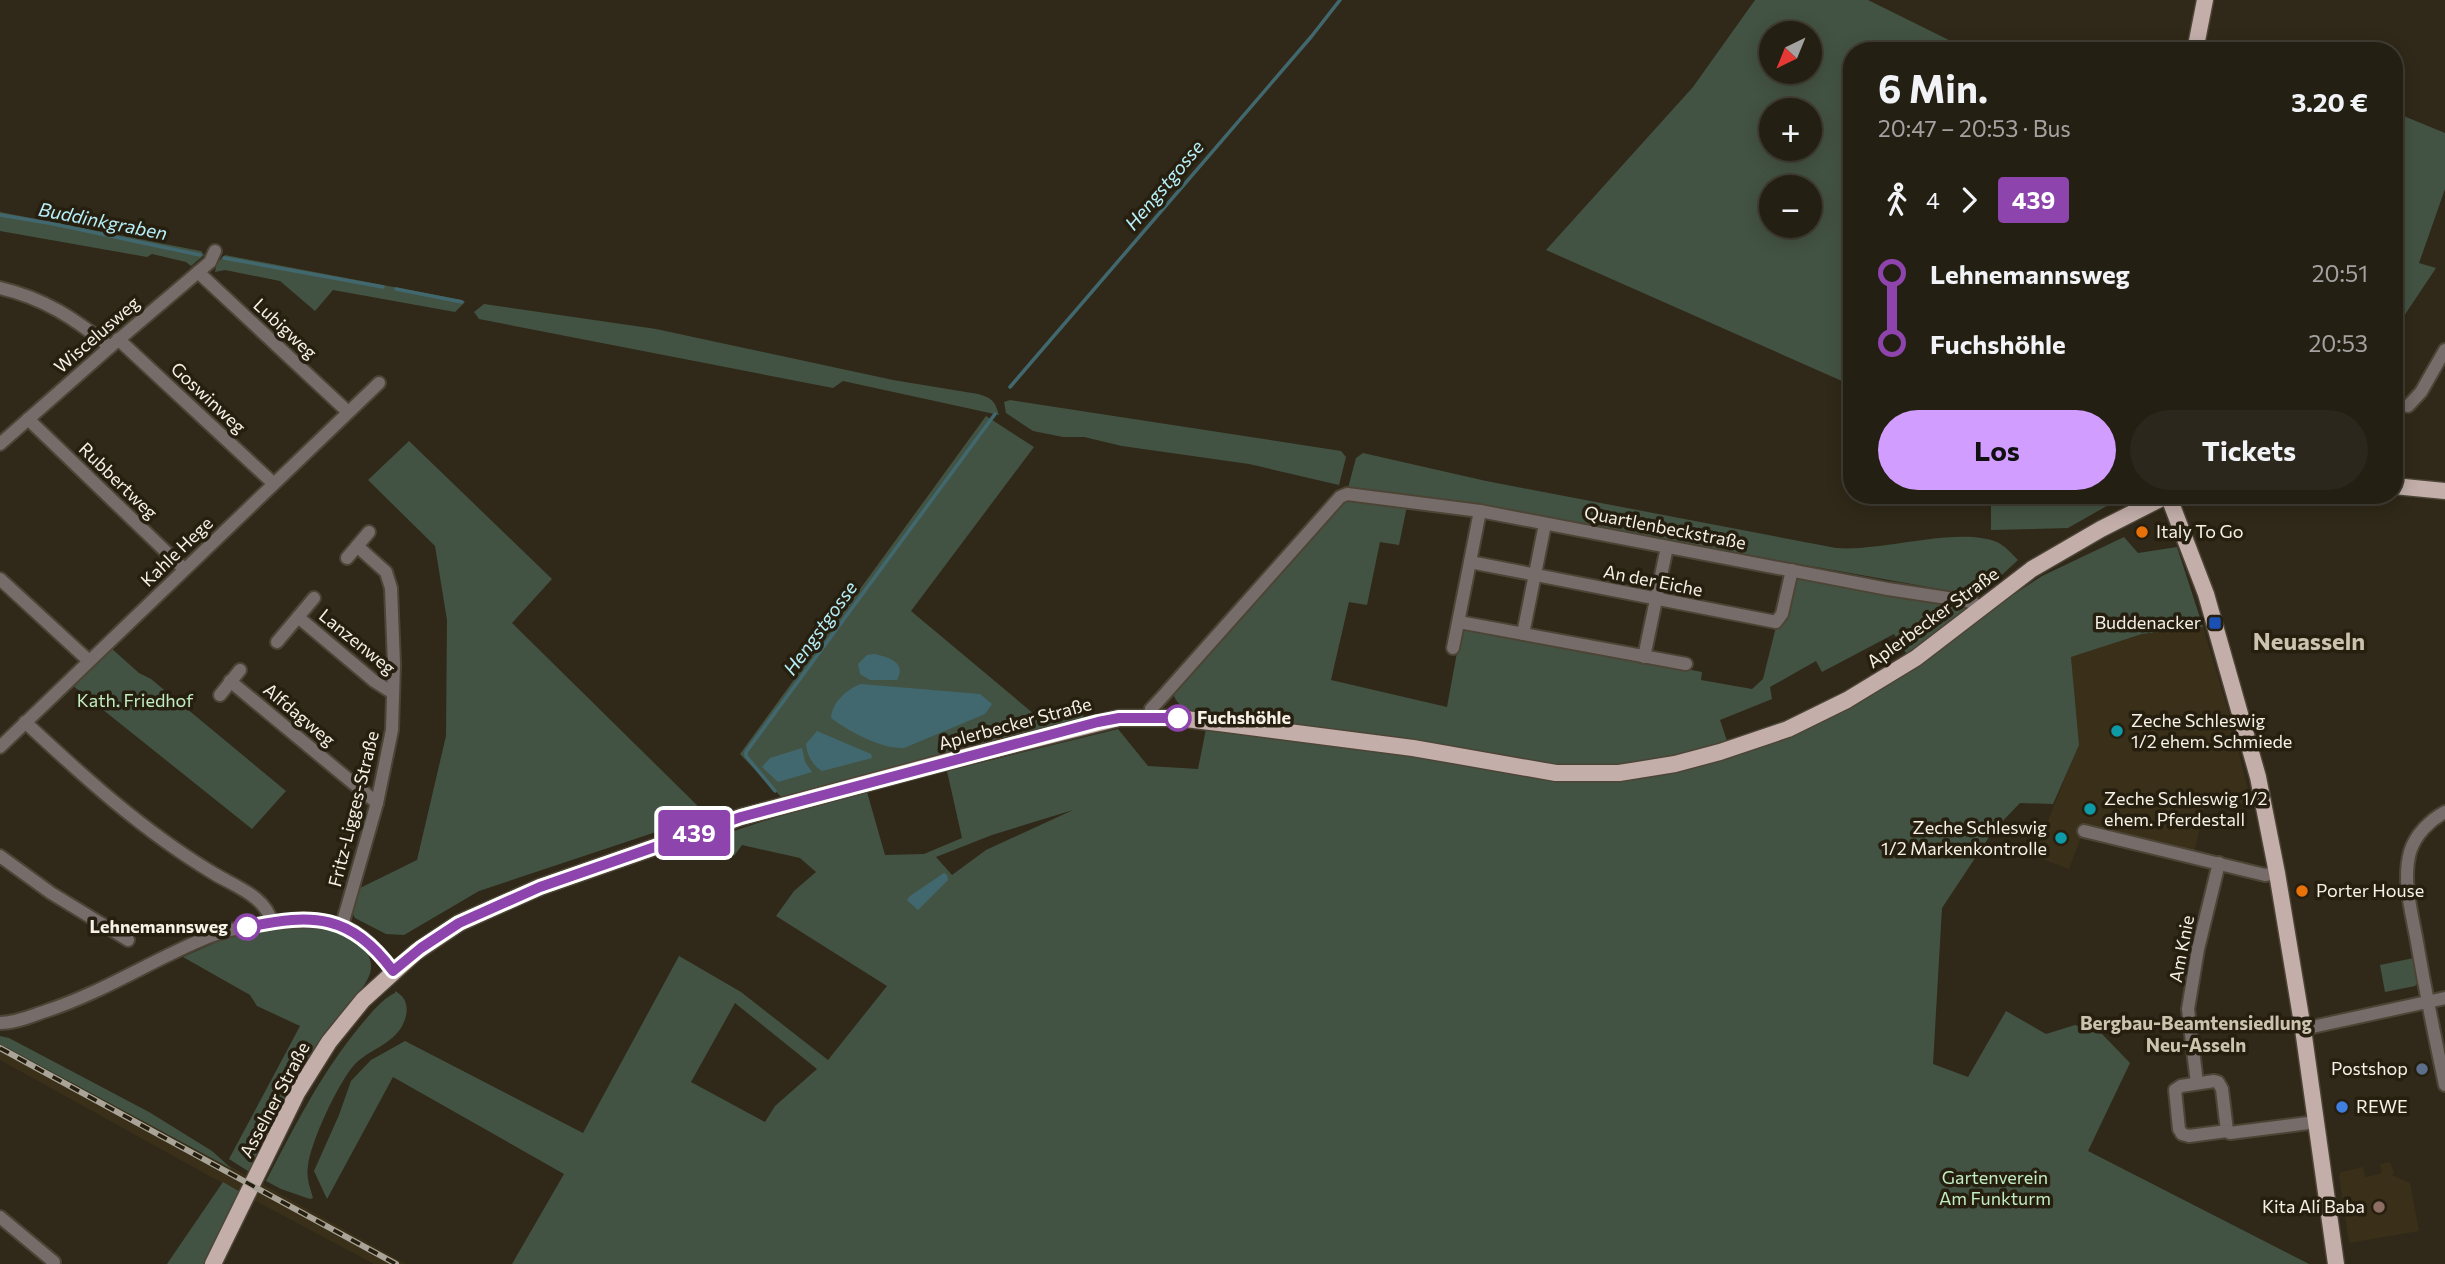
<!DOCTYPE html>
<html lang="de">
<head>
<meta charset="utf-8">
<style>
	body { margin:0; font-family:Commissioner,sans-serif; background:#2c271c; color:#f1f3f6; height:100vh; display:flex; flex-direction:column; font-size:26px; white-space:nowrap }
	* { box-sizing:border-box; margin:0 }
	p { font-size:23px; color:#a3a2a0 }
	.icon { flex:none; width:38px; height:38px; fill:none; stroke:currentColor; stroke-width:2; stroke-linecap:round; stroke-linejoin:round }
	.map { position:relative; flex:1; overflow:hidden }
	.sheet { position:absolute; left:1843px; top:42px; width:560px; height:462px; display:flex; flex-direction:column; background:#241f13; border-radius:28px; box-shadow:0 4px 18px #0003,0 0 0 2px #413d33 }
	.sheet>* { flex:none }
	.badge { padding:0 14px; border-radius:5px; font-size:24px; line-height:46px }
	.needle { width:46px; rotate:223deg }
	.controls { position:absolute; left:1759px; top:21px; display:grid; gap:14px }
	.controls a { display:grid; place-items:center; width:63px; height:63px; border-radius:50%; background:#241f13; box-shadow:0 4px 18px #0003,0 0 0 2px #413d33; font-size:35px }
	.map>.badge { position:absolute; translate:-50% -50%; box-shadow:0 0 0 4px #fff }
	.legs { display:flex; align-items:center; gap:10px; height:77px; padding:0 35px; font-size:23px }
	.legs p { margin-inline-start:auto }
	.headline { display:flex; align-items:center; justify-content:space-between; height:119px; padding:0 35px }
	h1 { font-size:38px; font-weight:700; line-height:52px }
	.cta { display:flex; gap:14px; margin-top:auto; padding:14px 35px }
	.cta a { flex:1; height:80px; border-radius:42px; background:#d19dfe; color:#111; font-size:28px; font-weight:700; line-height:80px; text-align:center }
	.cta a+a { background:#2c271c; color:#f1f3f6 }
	ul { padding:0 35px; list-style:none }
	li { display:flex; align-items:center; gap:24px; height:70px; font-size:26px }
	li i { display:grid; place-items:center; width:10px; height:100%; margin:0 9px; background:currentColor }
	li i::after { content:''; width:18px; height:18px; margin:-9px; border:5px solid; border-radius:50%; background:#241f13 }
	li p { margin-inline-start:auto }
	li:first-child i { background:linear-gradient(#0000 50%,currentColor 0) }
	li:last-child i { background:linear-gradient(currentColor 50%,#0000 0) }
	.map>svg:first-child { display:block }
	.built { fill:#3a2f18 }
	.green { fill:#435343; fill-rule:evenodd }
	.water { fill:#42686f }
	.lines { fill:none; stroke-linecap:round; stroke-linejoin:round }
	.stream { stroke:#42686f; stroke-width:3.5 }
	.minor-casing { stroke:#4c4536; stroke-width:16 }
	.major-casing { stroke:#4c4536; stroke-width:19 }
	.minor { stroke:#766c6a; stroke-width:12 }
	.major { stroke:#c3aeaa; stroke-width:16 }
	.rail-casing { stroke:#a9a497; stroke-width:6 }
	.rail { stroke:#261f0f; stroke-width:3.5; stroke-dasharray:10; stroke-linecap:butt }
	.line-1-casing { stroke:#fff; stroke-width:16 }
	.line-1 { stroke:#8e44ad; stroke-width:10 }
	.food-dot { fill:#e8710a; stroke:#261f0f; stroke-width:2.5 }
	.transit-dot { fill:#1a4fb4; stroke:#261f0f; stroke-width:2.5 }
	.stop-1-dot { fill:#fff; stroke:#8e44ad; stroke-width:3.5 }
	.culture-dot { fill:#0f9aa8; stroke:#261f0f; stroke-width:2.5 }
	.service-dot { fill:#5c6f8a; stroke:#261f0f; stroke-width:2.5 }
	.shop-dot { fill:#3f7fe0; stroke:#261f0f; stroke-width:2.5 }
	.education-dot { fill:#8d6e63; stroke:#261f0f; stroke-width:2.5 }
	.labels { text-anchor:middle; stroke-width:7; stroke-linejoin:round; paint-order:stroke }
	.street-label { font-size:18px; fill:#f6f1e7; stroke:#261f0f }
	.poi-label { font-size:18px; fill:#f6f1e7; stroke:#261f0f; text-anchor:start }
	.park-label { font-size:18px; fill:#c1edc2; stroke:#261f0f }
	.stop-label { font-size:18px; font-weight:bold; fill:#f6f1e7; stroke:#261f0f; text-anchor:start }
	.water-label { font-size:19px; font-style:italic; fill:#b7f0fa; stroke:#261f0f }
	.neighbourhood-label { font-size:19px; font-weight:bold; fill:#ccc3af; stroke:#261f0f }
	.district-label { font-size:24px; font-weight:bold; fill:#ccc3af; stroke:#261f0f }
</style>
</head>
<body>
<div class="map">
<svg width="2445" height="1264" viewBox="0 0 2445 1264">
	<rect width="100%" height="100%" fill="#302919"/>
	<!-- built -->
	<g class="built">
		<path d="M 2203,627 L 2230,717 L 2252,806 L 2207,797 L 2195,849 L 2198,859 L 2083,832 L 2069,869 L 2034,856 L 2078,745 L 2071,657 L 2142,634 Z"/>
		<path d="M 0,1044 L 200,1152 L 216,1160 L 217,1159 L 406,1264 L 374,1264 L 224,1184 L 0,1060 Z"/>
		<path d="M 2390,1162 L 2394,1172 L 2392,1175 L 2410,1183 L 2419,1231 L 2349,1243 L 2339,1176 L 2341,1172 L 2363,1167 L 2365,1177 L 2375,1175 L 2382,1173 L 2380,1164 Z"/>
	</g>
	<!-- green -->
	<g class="green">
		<path d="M 1755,0 L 1868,0 L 1971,51 L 1852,51 L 1851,385 L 1546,250 L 1693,87 ZM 1771,33 L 1810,33 L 1810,72 L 1771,72 ZM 1771,110 L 1810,110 L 1810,149 L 1771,149 ZM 1771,187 L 1810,187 L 1810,226 L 1771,226 Z"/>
		<path d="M 2394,112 L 2445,133 L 2445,189 L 2419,263 L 2436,268 L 2394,331 Z"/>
		<path d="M 0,212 L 201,251 L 204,255 L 191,266 L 186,262 L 152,254 L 147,257 L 0,231 Z"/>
		<path d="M 225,255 L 462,300 L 465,302 L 455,312 L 333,290 L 315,311 L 280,281 L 225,270 L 215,272 L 217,263 Z"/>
		<path d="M 484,304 L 656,329 L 893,380 L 978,394 C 992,398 995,401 999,415 L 843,381 L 833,388 L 479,319 L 474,312 Z"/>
		<path d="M 1010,400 L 1341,451 L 1346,457 L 1339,485 L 1249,464 L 1122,446 L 1084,437 L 1063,437 L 1033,431 L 1006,413 L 1004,402 Z"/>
		<path d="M 986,416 L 1034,447 L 911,611 L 1034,714 L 1077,708 L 1088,722 L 783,799 L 740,754 Z"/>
		<path d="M 409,441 L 552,579 L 512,623 L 707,815 L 479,891 L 404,935 L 386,934 L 355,918 L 352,912 L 360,888 L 417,860 L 446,736 L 447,620 L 435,546 L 368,480 Z"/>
		<path d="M 1363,453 L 1486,481 L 1836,548 C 1882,552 1957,526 1997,542 C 2005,546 2012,554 2018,560 L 1979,596 L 1670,541 L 1484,505 L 1348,488 L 1356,458 Z"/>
		<path d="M 1999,495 L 2126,495 L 2068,528 L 1991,530 L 1991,500 Z"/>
		<path d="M 1349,498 L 1407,506 L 1399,545 L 1380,542 L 1367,605 L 1349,602 L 1331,680 L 1447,707 L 1462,625 L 1702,672 L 1701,680 L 1752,689 L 1763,679 L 1776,627 L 1795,574 L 1967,607 L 1968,610 L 1908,656 L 1894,634 L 1822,672 L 1816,661 L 1770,687 L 1772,699 L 1720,720 L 1728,744 L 1632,766 L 1573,769 L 1208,718 C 1194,712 1177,709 1173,693 Z"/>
		<path d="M 2124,537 L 2138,553 L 2177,547 L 2203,627 L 2142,634 L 2071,657 L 2079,745 L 2053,804 L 2020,803 L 1993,831 L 1942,908 L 1933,1064 L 1968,1077 L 2006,1011 L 2046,1034 L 2075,1025 L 2102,1034 L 2130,1063 L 2088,1151 L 2309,1264 L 512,1264 L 564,1174 L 393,1077 L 327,1199 L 314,1171 L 339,1115 L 351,1081 L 371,1060 L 405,1041 L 583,1133 L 679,956 L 741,992 L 828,1060 L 887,986 L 776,916 L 794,891 L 816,872 L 800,858 L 742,845 L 734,856 L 719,843 L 723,835 C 770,818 818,804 867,792 L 885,855 L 924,854 L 962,838 L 947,771 L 1118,729 L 1148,766 L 1198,769 L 1207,724 L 1599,775 L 1763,739 L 1952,635 L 2042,576 ZM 1073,810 L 986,850 L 952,875 L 936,857 L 992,835 ZM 735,1003 L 817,1069 L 775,1106 L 765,1122 L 691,1082 Z"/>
		<path d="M 111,648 L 139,673 L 151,679 L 286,791 L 252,829 L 72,685 Z"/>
		<path d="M 305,925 C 327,928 368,936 371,964 C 373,984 342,1011 330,1026 C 296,1070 275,1123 251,1173 L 229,1159 L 300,1026 L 257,1006 L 250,995 L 183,957 L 219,941 L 236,936 L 247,937 L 248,933 Z"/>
		<path d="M 2414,958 L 2419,982 L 2415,986 L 2385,992 L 2380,965 Z"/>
		<path d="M 395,991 C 410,999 409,1014 401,1028 C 390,1045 369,1050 355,1064 C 339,1081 310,1143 308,1166 C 306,1178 310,1187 313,1198 L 310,1199 L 281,1189 L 266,1181 C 295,1126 321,1073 361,1025 C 371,1013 383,998 395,993 Z"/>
		<path d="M 0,1036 L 9,1038 L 149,1112 L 212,1151 L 232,1169 L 0,1044 Z"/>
		<path d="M 223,1182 L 242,1193 L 207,1264 L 167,1264 Z"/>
	</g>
	<!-- water -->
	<g class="water">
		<path d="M 874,654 C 888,657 907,662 897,680 L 870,680 L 860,674 L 858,664 L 867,655 Z"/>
		<path d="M 861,684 L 980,694 L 992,704 L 985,714 L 904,748 C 881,749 850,732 831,718 C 832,702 847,689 861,684 Z"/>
		<path d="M 817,731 L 871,754 L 872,758 L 822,771 C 812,765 807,755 806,744 Z"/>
		<path d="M 802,748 L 805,762 L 812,772 L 778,782 L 762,767 L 770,758 Z"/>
		<path d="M 944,873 L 947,875 L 948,880 L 918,910 L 907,900 L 910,896 Z"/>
	</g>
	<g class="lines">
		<!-- stream -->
		<g class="stream">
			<path d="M 0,215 L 54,224 L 200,255"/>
			<path d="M 224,258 L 383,287"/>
			<path d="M 396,289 L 462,302"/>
			<path d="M 1010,387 L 1311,37 L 1340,0"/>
			<path d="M 775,791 L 746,756 L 746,752 L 995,414"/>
		</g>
		<defs>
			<g id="minor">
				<path d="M 198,272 L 347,411"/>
				<path d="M 0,288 C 44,298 75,319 110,347"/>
				<path d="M 118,339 L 273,483"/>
				<path d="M 2408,406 L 2421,392 L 2445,350"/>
				<path d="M 28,419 L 184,569"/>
				<path d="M 0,444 L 110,347 L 210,262 L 215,251"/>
				<path d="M 347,558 L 369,532"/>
				<path d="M 1470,562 L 1776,622 L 1782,614 L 1792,570"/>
				<path d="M 0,579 L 88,660"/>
				<path d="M 298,617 L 374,681 L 393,693"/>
				<path d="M 1459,622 L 1686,664"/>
				<path d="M 1523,634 L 1545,524"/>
				<path d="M 277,642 L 314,598"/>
				<path d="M 1453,648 L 1480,511"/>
				<path d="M 1644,657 L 1667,547"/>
				<path d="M 230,681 L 377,803"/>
				<path d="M 220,695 L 240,670"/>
				<path d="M 1149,717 L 1151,709 L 1163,696 L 1340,497 L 1347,494 L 1480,511 L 1888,589 L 1967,601 L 1975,604 L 1980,610"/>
				<path d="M 25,722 C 84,777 143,831 213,873 C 234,886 266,896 272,923"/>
				<path d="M 0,747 L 379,383"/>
				<path d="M 2445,812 C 2430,820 2415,835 2410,852 C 2402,882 2412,913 2417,942 C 2425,990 2435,1038 2445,1085"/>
				<path d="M 2084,831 L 2265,875 L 2277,873"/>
				<path d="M 0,856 L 51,893 L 128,940"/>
				<path d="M 342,925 L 377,803 L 392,730 L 394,664 L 391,588 L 386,572 L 357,546"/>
				<path d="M 0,1023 C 16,1023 31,1016 46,1011 C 101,993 149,962 201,940 C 226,929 253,925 279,922 C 335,916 359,925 393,971"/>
				<path d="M 2303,1029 L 2445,998"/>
				<path d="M 2214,1081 L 2218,1082 L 2222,1089 L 2227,1131 L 2189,1136 L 2182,1134 L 2179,1129 L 2175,1090 L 2181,1086 Z"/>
				<path d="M 2197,1083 L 2188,1009 L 2198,949 L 2219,863"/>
				<path d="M 2227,1131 L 2230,1133 L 2316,1122"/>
				<path d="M 0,1217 L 54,1262 L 52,1264"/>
			</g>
			<g id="major">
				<path d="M 2195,51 L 2205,0"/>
				<path d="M 2394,486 L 2445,491"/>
				<path d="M 2168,495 L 2206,594 L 2258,777 L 2277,873 L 2303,1029 L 2336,1264"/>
				<path d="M 213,1264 L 297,1093 L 329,1042 L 363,1000 L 416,952 L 459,923 L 540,887 L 741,817 L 960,758 L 1119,718 L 1177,718 L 1219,723 L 1413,748 L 1556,773 L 1619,773 L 1675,764 L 1720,752 L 1788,729 L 1847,700 L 1916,658 L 2032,569 L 2101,529 L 2168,495"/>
			</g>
		</defs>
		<!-- minor casing -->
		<use href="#minor" class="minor-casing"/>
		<!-- major casing -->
		<use href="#major" class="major-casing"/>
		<!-- minor -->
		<use href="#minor" class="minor"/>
		<!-- major -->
		<use href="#major" class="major"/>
		<defs>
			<path id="rail" d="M 0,1048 L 396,1264"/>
		</defs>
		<!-- rail casing -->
		<use href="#rail" class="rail-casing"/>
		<!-- rail -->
		<use href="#rail" class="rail"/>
	</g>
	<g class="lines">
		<defs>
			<path id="line-1" d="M 247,927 C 314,913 350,914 393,971 L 421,948 L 459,923 L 540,887 L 741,817 L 1098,722 L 1119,718 L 1178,718"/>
		</defs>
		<!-- line-1 casing -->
		<use href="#line-1" class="line-1-casing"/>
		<!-- line-1 -->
		<use href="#line-1" class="line-1"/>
	</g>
	<!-- markers -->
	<g class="food-dot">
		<circle cx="2142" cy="532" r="7"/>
		<circle cx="2302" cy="891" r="7"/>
	</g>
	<rect class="transit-dot" x="2208" y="616" width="14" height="14" rx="3.5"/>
	<g class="stop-1-dot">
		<circle cx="1178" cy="718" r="12"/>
		<circle cx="247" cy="927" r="12"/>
	</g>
	<g class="culture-dot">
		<circle cx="2117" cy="731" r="7"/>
		<circle cx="2090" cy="809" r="7"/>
		<circle cx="2061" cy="838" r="7"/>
	</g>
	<circle class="service-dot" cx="2422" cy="1069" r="7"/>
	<circle class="shop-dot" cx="2342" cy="1107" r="7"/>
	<circle class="education-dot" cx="2379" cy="1207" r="7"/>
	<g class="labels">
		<!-- street labels -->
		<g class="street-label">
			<text transform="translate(285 329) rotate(43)" y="6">Lubigweg</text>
			<text transform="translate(97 335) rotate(-41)" y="6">Wiscelusweg</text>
			<text transform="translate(208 398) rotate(43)" y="6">Goswinweg</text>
			<text transform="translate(118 481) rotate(44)" y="6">Rubbertweg</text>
			<text transform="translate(1665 528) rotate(11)" y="6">Quartlenbeckstraße</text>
			<text transform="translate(177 552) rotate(-44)" y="6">Kahle Hege</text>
			<text transform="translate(1653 581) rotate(11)" y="6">An der Eiche</text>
			<text transform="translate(1933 618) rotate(-36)" y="6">Aplerbecker Straße</text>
			<text transform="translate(357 642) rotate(39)" y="6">Lanzenweg</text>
			<text transform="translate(299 715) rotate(40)" y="6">Alfdagweg</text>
			<text transform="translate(1015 724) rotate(-15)" y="6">Aplerbecker Straße</text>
			<text transform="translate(354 809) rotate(-76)" y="6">Fritz-Ligges-Straße</text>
			<text transform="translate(2182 949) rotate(-79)" y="6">Am Knie</text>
			<text transform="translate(275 1100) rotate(-62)" y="6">Asselner Straße</text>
		</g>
		<!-- poi labels -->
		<g class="poi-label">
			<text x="2156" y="538">Italy To Go</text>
			<text x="2201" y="629" text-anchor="end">Buddenacker</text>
			<text x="2131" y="727">Zeche Schleswig<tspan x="2131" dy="21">1/2 ehem. Schmiede</tspan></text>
			<text x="2104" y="805">Zeche Schleswig 1/2<tspan x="2104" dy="21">ehem. Pferdestall</tspan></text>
			<text x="2047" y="834" text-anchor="end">Zeche Schleswig<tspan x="2047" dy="21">1/2 Markenkontrolle</tspan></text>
			<text x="2316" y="897">Porter House</text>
			<text x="2408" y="1075" text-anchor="end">Postshop</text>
			<text x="2356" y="1113">REWE</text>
			<text x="2365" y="1213" text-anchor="end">Kita Ali Baba</text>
		</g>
		<!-- park labels -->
		<g class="park-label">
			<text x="135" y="707">Kath. Friedhof</text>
			<text x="1995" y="1184">Gartenverein<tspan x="1995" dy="21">Am Funkturm</tspan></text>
		</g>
		<!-- stop labels -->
		<g class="stop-label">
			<text x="1197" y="724">Fuchshöhle</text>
			<text x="228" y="933" text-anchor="end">Lehnemannsweg</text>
		</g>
		<!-- water labels -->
		<g class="water-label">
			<text transform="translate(1164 185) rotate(-50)" y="7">Hengstgosse</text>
			<text transform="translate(103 221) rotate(11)" y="7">Buddinkgraben</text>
			<text transform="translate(820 628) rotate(-54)" y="7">Hengstgosse</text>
		</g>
		<!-- neighbourhood labels -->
		<g class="neighbourhood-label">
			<text x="2196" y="1030">Bergbau-Beamtensiedlung<tspan x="2196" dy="22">Neu-Asseln</tspan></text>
		</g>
		<!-- district labels -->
		<g class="district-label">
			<text x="2309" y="650">Neuasseln</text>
		</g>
	</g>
</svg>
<div class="controls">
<a><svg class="needle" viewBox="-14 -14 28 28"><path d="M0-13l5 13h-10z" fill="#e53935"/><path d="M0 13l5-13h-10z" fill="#a3a2a0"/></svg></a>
<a>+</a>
<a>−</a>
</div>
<b class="badge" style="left:694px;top:833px;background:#8e44ad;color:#fff">439</b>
<section class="sheet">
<div class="headline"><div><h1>6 Min.</h1><p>20:47 – 20:53 · Bus</p></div><b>3.20 €</b></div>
<div class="legs"><svg class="icon" aria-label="walk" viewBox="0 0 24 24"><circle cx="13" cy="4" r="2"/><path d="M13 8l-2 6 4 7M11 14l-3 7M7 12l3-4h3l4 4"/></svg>4<svg class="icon" aria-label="forward" viewBox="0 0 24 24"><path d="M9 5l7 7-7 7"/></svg><b class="badge" style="background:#8e44ad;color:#fff">439</b></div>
<ul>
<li><i style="color:#8e44ad"></i><b>Lehnemannsweg</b><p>20:51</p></li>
<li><i style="color:#8e44ad"></i><b>Fuchshöhle</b><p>20:53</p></li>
</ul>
<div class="cta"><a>Los</a><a>Tickets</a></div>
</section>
</div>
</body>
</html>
